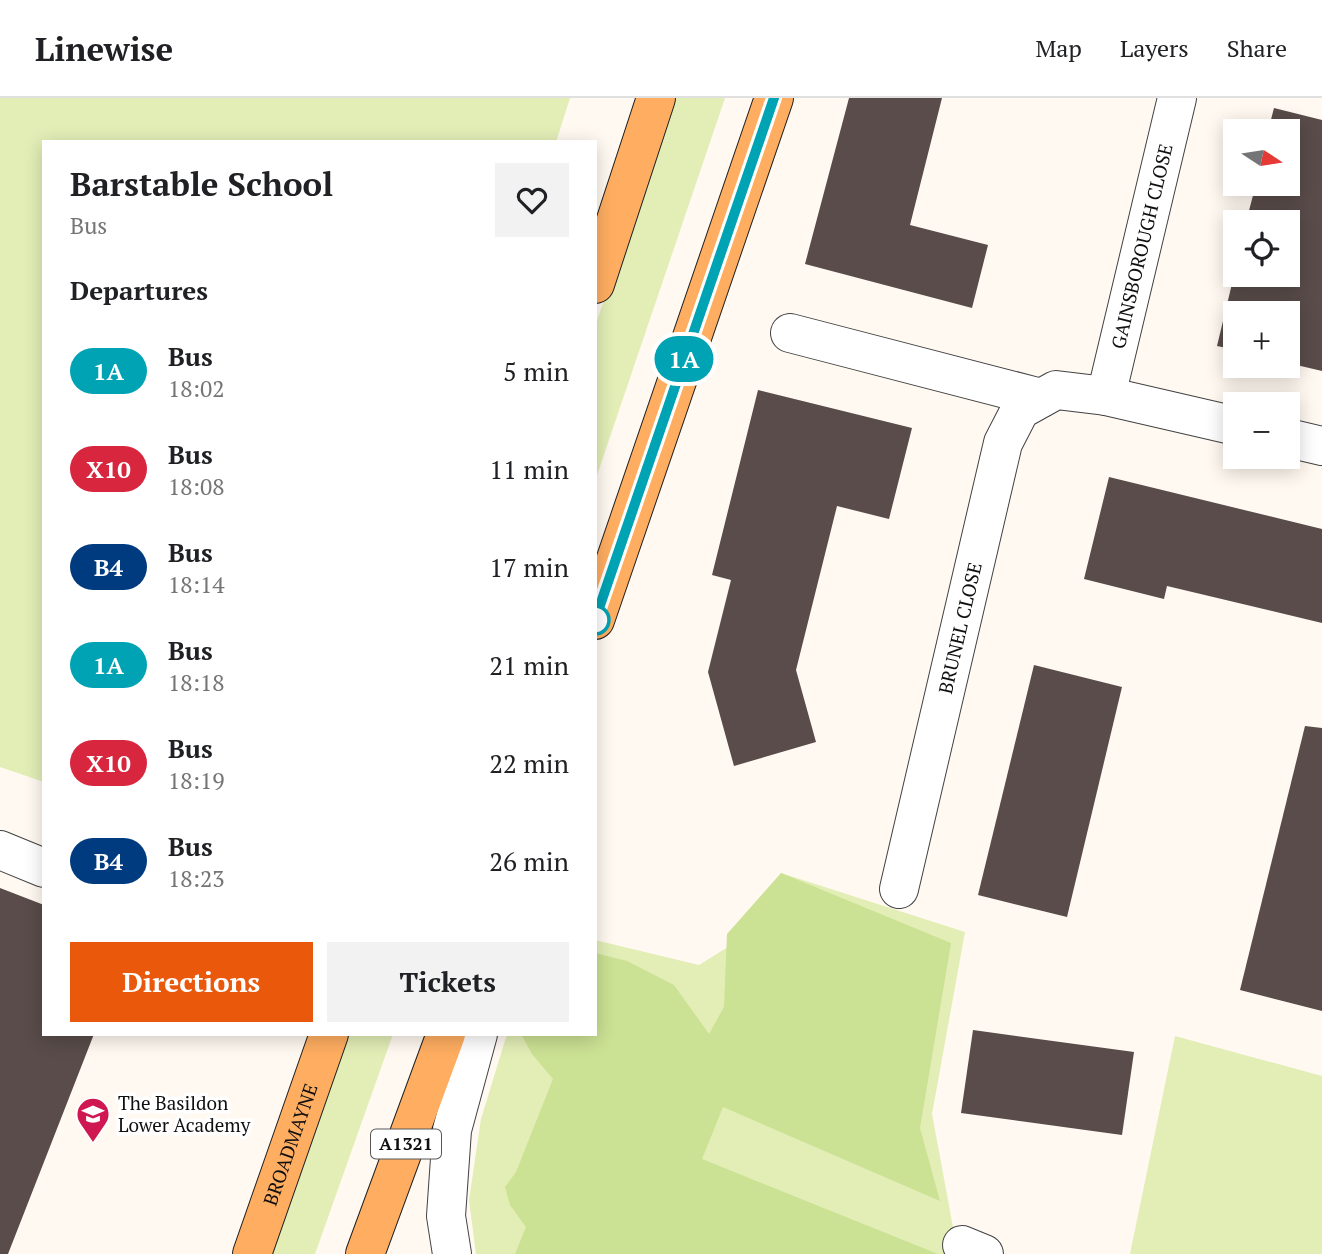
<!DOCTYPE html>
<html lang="en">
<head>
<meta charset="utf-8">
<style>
	body { margin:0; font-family:"PT Serif",serif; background:#f2f2f2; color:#202124; height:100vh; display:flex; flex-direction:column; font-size:26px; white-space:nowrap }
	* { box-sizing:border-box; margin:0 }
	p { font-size:23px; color:#757577 }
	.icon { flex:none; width:38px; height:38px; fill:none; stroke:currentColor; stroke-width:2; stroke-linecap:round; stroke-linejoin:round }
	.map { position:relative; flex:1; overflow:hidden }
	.panel { position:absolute; left:42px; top:42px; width:555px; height:896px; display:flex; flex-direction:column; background:#fff; border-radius:0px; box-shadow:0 4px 18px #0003 }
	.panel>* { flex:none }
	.badge { padding:0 14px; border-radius:23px; font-size:24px; line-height:46px }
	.needle { width:46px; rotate:102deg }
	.fabs { position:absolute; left:1223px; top:21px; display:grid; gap:14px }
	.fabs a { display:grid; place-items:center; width:77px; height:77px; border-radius:0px; background:#fff; box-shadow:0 4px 18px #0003; font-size:35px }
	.map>.badge { position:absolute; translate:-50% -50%; box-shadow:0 0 0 4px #fff }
	h2 { padding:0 28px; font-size:26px; line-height:63px }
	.round { display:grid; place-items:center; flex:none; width:74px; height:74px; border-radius:0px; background:#f2f2f2 }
	.headline { display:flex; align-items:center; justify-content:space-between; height:119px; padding:0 28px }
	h1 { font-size:33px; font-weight:800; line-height:52px }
	.action { display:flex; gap:14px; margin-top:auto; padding:14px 28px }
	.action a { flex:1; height:80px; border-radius:0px; background:#ea580c; color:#fff; font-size:28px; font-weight:800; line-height:80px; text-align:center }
	.action a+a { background:#f2f2f2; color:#202124 }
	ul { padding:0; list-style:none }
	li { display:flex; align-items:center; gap:21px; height:98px; padding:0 28px }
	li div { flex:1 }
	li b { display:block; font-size:26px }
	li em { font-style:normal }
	li .badge { min-width:77px; font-weight:700; text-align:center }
	header { display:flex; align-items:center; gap:42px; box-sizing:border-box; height:98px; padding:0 35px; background:#fff; border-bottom:2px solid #e0e0e0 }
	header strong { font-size:33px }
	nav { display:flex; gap:38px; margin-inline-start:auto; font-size:24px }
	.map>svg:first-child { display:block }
	.green { fill:#e2eeb6 }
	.forest { fill:#cbe193 }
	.building { fill:#594c4a }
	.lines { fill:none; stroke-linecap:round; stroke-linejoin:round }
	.minor-casing { stroke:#424242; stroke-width:40 }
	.primary-casing { stroke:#202020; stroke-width:40 }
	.minor { stroke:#fff; stroke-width:38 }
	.primary { stroke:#ffae61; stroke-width:38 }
	.line-casing { stroke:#fff; stroke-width:16 }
	.line { stroke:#00a3b4; stroke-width:10 }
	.stop-dot { fill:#fff; stroke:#00a3b4; stroke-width:3.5 }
	.labels { text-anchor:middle; stroke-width:7; stroke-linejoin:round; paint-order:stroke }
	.shield { fill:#fff; stroke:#575757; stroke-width:2 }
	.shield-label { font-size:18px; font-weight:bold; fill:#0f0f0f }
	.street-label { font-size:19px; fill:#0f0f0f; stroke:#fff }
	.poi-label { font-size:19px; fill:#0f0f0f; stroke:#fff; text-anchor:start }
</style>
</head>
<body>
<header>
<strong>Linewise</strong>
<nav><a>Map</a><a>Layers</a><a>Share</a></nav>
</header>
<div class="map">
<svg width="1322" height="1156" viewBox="0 0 1322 1156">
	<rect width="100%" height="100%" fill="#fff9f1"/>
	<!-- green -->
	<g class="green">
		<path d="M 0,0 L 570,0 L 556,44 L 44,44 L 44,684 L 0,669 Z"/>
		<path d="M 671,0 L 725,0 L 595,383 L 595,229 Z"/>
		<path d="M 781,775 L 965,834 L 932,1016 L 958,1156 L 476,1156 L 469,1102 L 481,1021 L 507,936 L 595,936 L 595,842 L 699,867 L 736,844 Z"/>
		<path d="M 346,936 L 393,936 L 315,1156 L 268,1156 Z"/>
		<path d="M 1175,938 L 1322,978 L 1322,1156 L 1130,1156 Z"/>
	</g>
	<!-- forest -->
	<path class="forest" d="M 781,775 L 951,845 L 920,1030 L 940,1103 L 723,1009 L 702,1061 L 938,1156 L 515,1156 L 526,1129 L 510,1107 L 505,1089 L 516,1074 L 553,981 L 532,956 L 521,936 L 595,936 L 595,855 L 627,863 L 674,887 L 709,936 L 724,909 L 727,836 Z"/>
	<!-- building -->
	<g class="building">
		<path d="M 849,0 L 942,0 L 910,127 L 988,147 L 972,210 L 805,166 Z"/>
		<path d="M 1274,10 L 1322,22 L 1322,273 L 1288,265 L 1288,215 L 1236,215 L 1236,252 L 1217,248 L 1236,169 L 1236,177 L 1288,177 L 1288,124 L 1246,124 L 1256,86 L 1288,86 L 1288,33 L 1268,33 Z"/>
		<path d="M 758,292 L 912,330 L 889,421 L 837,408 L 796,572 L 816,644 L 734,668 L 708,574 L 731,482 L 712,477 Z"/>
		<path d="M 1109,379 L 1322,431 L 1322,525 L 1167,488 L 1164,501 L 1084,481 Z"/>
		<path d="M 1034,567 L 1122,589 L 1067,819 L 978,797 Z"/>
		<path d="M 1305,628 L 1322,630 L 1322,913 L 1240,892 Z"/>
		<path d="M 0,790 L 44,807 L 44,936 L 94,936 L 8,1156 L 0,1156 Z"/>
		<path d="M 973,932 L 1134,954 L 1122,1037 L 961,1015 Z"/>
	</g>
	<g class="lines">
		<defs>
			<g id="minor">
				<path d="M 790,235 L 1041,300"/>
				<path id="s1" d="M 1106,298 L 1177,0"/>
				<path d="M 1288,340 L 1322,348"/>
				<path d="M 0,752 L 44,770"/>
				<path id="s2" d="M 899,791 L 1003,345 L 1020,312 L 1056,292 L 1106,298 L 1236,328"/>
				<path d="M 962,1147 L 984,1156"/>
				<path d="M 452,1156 L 446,1118 L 452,1032 L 478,936"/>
			</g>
			<g id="primary">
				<path d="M 595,186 L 656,0"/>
				<path d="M 595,522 L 774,0"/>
				<path id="s3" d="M 252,1156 L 329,936"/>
				<path d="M 365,1156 L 446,936"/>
			</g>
		</defs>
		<!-- minor casing -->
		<use href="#minor" class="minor-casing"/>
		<!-- primary casing -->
		<use href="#primary" class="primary-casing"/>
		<!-- minor -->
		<use href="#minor" class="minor"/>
		<!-- primary -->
		<use href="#primary" class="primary"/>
	</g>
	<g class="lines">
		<defs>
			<path id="line" d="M 595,522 L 774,0"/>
		</defs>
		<!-- line casing -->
		<use href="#line" class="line-casing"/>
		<!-- line -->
		<use href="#line" class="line"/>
	</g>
	<!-- icons -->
	<defs>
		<symbol id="school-pin" viewBox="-11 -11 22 30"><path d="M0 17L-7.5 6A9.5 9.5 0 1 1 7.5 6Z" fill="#cf1751" stroke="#fff"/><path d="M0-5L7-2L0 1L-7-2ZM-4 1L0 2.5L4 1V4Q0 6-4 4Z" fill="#fff"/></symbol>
	</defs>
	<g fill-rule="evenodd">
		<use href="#school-pin" x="74" y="997" width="38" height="52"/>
	</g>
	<!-- markers -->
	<circle class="stop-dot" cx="595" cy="522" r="14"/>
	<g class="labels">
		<!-- shield labels -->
		<rect class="shield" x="371" y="1031.5" width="70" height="29" rx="5"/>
		<g class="shield-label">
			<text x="406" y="1052">A1321</text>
		</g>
		<!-- street labels -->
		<g class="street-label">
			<text dy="7" stroke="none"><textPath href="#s1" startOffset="154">GAINSBOROUGH CLOSE</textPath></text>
			<text dy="7" stroke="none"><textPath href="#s2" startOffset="268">BRUNEL CLOSE</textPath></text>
			<text dy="7" stroke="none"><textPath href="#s3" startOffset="116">BROADMAYNE</textPath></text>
		</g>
		<!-- poi labels -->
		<g class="poi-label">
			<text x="118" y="1012">The Basildon<tspan x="118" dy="22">Lower Academy</tspan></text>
		</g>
	</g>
</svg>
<div class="fabs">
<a><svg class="needle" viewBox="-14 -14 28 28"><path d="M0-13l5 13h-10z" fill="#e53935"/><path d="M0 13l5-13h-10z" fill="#757577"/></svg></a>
<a><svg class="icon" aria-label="locate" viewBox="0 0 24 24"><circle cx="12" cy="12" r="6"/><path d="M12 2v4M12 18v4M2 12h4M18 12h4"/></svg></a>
<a>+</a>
<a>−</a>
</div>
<b class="badge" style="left:684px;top:261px;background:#00a3b4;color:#fff">1A</b>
<section class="panel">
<div class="headline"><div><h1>Barstable School</h1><p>Bus</p></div><a class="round"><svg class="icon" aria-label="heart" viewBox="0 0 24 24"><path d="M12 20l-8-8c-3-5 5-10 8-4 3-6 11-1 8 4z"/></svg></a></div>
<h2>Departures</h2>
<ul>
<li><span class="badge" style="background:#00a3b4;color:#fff">1A</span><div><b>Bus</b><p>18:02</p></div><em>5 min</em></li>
<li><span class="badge" style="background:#d7263d;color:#fff">X10</span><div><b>Bus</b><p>18:08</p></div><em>11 min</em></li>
<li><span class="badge" style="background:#003b80;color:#fff">B4</span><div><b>Bus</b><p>18:14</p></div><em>17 min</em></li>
<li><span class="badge" style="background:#00a3b4;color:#fff">1A</span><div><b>Bus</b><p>18:18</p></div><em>21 min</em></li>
<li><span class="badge" style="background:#d7263d;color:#fff">X10</span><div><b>Bus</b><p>18:19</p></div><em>22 min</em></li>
<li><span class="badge" style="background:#003b80;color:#fff">B4</span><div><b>Bus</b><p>18:23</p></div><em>26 min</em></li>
</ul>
<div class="action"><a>Directions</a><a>Tickets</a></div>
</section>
</div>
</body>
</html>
